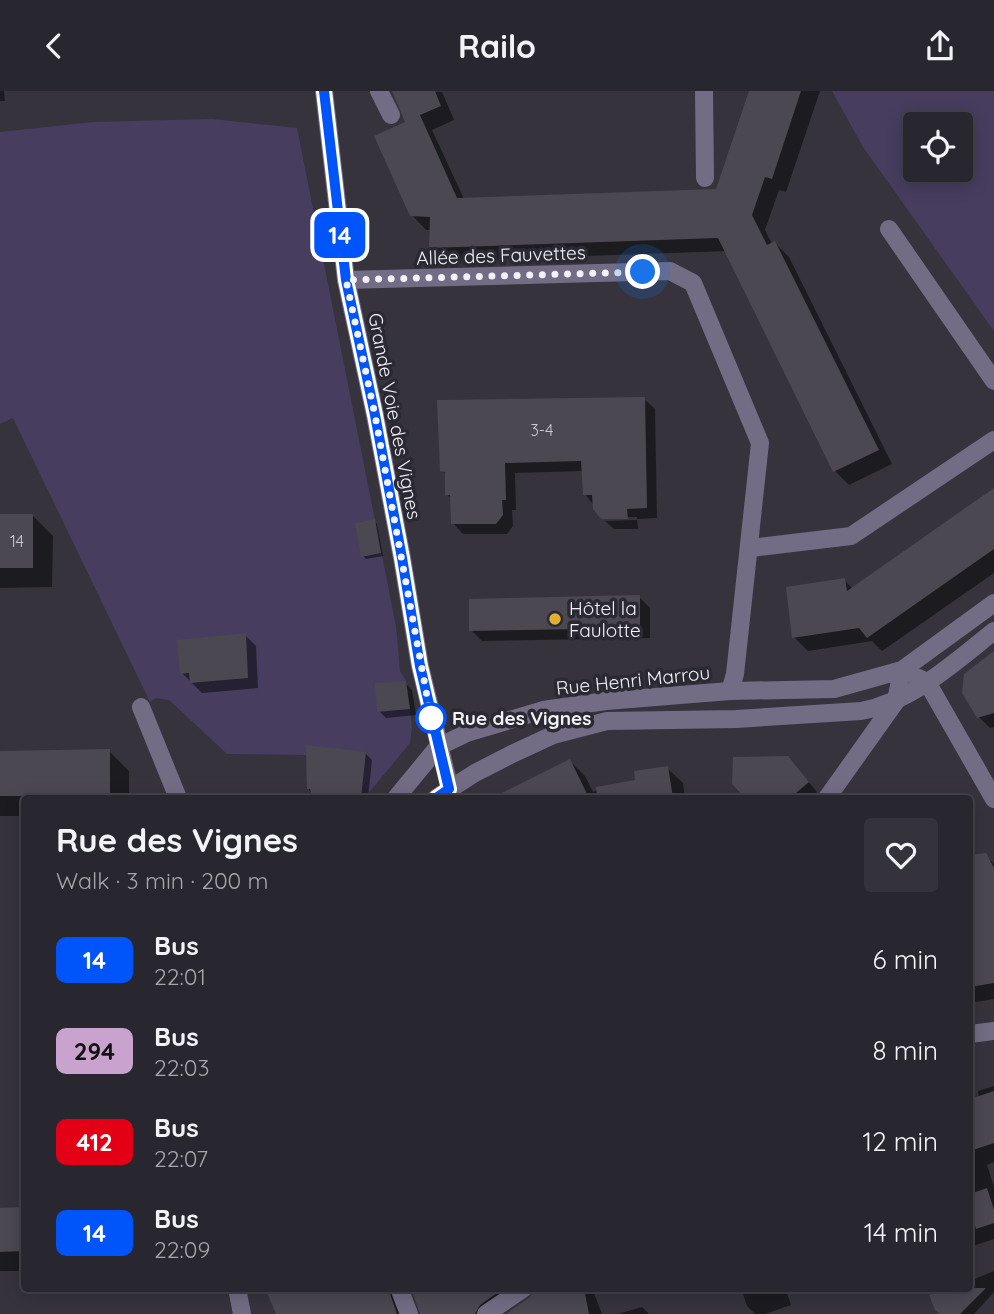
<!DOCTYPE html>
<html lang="en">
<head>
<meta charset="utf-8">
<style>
	body { margin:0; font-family:Quicksand,sans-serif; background:#34323a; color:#f1f3f6; height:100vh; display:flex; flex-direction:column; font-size:26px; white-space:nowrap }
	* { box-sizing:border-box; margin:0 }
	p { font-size:23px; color:#a5a5aa }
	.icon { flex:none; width:38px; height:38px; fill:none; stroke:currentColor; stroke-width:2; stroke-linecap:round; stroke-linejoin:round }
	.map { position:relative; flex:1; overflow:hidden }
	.details { position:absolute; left:21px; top:704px; width:952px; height:497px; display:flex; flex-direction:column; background:#28262e; border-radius:7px; box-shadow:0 4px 18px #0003,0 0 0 2px #44434a }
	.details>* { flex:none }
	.badge { padding:0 14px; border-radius:10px; font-size:24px; line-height:46px }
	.controls { position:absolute; left:903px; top:21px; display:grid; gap:14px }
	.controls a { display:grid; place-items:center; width:70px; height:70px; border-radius:7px; background:#28262e; box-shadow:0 4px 18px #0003,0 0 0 2px #44434a; font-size:35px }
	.you { position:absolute; width:35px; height:35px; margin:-18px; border:5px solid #fff; border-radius:50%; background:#1a73e8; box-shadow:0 0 0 10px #1a73e833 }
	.map>.badge { position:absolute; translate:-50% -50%; box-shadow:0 0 0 4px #fff }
	.round { display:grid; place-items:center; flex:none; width:74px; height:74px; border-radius:7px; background:#34323a }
	.overview { display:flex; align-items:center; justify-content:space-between; height:119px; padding:0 35px }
	h1 { font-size:33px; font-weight:700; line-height:52px }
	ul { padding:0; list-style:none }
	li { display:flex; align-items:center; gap:21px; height:91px; padding:0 35px }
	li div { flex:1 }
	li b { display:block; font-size:26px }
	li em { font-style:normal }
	li .badge { min-width:77px; font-weight:700; text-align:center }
	header { display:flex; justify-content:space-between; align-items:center; height:91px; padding:0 35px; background:#28262e; font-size:32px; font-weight:700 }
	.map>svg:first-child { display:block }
	.green { fill:#473d5f; fill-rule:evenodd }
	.shadow { fill:#0007 }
	.building { fill:#4b4852 }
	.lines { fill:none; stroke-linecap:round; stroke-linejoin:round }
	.minor { stroke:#726c85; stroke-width:18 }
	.line-casing { stroke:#fff; stroke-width:16 }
	.line { stroke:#0055fa; stroke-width:10 }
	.walk { stroke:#f4f2f8; stroke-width:7; stroke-dasharray:0 12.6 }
	.poi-dot { fill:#deb133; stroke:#2b2932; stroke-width:2.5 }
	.stop-dot { fill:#fff; stroke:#0055fa; stroke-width:3.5 }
	.labels { text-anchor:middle; stroke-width:7; stroke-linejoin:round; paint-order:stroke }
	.number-label { font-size:16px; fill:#cac8ce }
	.street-label { font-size:19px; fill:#f4f2f8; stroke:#2b2932 }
	.poi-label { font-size:19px; fill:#f4f2f8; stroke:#2b2932; text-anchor:start }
	.stop-label { font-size:19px; font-weight:bold; fill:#f4f2f8; stroke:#2b2932; text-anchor:start }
</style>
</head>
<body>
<header><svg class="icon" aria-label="back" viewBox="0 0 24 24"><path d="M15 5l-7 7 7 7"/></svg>Railo<svg class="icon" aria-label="share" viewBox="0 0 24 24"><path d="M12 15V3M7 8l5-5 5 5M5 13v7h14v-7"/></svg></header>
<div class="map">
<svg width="994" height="1223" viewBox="0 0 994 1223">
	<rect width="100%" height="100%" fill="#36333d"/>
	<!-- green -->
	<g class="green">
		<path d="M 832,0 L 994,0 L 994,240 L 863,56 ZM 915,33 L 961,33 L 961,79 L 915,79 Z"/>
		<path d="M 212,28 L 297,37 L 396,535 L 400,580 L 406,590 L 412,636 L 410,652 L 367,704 L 307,698 L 306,664 L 227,663 L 169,609 L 156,607 L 150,611 L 13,327 L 0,333 L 0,41 L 93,31 Z"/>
	</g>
	<!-- shadow -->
	<g class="shadow">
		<path d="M 0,0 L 4,0 L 5,10 L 0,10 Z"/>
		<path d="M 400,0 L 442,1 L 454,29 L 432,39 L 464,108 L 717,99 L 751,0 L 820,0 L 786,101 L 779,99 L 765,139 L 772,153 L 775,152 L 789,166 L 892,373 L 849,394 L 835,380 L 727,160 L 445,170 L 431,156 L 431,139 L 426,139 L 412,124 L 407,32 Z"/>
		<path d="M 644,308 L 655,318 L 657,427 L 637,428 L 638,438 L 614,438 L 605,430 L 637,429 L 637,426 L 603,426 L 585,403 L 583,380 L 515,382 L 516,419 L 512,419 L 513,435 L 507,443 L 463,443 L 453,432 L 452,408 L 447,403 L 447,384 L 442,379 Z"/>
		<path d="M 994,399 L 994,482 L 882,560 L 872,550 L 808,560 L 794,546 L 844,489 L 853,498 Z"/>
		<path d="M 0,425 L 33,425 L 53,445 L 52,496 L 0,497 Z"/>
		<path d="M 374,430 L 377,433 L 383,465 L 366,468 L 363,465 Z"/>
		<path d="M 639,506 L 650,517 L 650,547 L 482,550 L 471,539 Z"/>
		<path d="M 245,544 L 256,555 L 258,597 L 202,602 L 182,582 Z"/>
		<path d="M 994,562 L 994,636 L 990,637 L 979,626 Z"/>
		<path d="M 405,592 L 412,599 L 416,624 L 386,627 L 379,620 Z"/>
		<path d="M 109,660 L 129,680 L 129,707 L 24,707 L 24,725 L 0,725 L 0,661 Z"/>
		<path d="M 365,662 L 372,669 L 368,707 L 314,707 L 308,697 Z"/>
		<path d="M 788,666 L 817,701 L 809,707 L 747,707 Z"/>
		<path d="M 570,670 L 585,685 L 593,701 L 603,697 L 637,691 L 667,677 L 683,692 L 685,707 L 496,707 Z"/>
		<path d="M 950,704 L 953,707 L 932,707 Z"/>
		<path d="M 970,744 L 974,765 L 985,764 L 994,773 L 994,908 L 970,912 Z"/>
		<path d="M 994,995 L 994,1071 L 987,1074 L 994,1096 L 994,1148 L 970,1156 L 970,1010 L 979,1007 L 978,1000 Z"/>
		<rect x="0" y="1118" width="24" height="62"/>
		<path d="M 994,1180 L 994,1201 L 974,1223 L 958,1223 L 952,1197 L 970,1197 L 970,1190 Z"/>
		<path d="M 267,1197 L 400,1197 L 401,1223 L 278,1223 Z"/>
		<path d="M 413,1197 L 523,1197 L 487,1223 L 422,1223 Z"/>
		<path d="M 557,1197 L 592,1197 L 602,1223 L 564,1223 Z"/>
		<path d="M 741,1197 L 802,1197 L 787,1202 L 791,1214 L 765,1223 L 755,1223 L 747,1215 Z"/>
		<path d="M 642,1216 L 649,1223 L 618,1223 Z"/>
	</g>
	<!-- building -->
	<g class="building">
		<path d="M 392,0 L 435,0 L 441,15 L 420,24 L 457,107 L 716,98 L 749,0 L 801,0 L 772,88 L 765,86 L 752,124 L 767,154 L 775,150 L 879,359 L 833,381 L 718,147 L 429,157 L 430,126 L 410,125 L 374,45 L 405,31 Z"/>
		<path d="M 645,306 L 647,417 L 627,418 L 628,428 L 601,428 L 593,418 L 592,404 L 583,404 L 581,370 L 505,372 L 506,409 L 502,409 L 503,424 L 496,433 L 451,433 L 450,404 L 445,404 L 445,381 L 440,380 L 437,309 Z"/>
		<path d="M 994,397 L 994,458 L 867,547 L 859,537 L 792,547 L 786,496 L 845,487 L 847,500 Z"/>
		<rect x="0" y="423" width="33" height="54"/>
		<path d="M 375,428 L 381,462 L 361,466 L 355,432 Z"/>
		<path d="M 640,504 L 640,537 L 469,540 L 469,508 Z"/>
		<path d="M 246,542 L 248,587 L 190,592 L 189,582 L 180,583 L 177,549 Z"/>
		<path d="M 994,560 L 994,622 L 977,627 L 962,602 L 964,583 Z"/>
		<path d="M 406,590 L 410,618 L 377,621 L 375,592 Z"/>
		<path d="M 306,654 L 366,661 L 361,707 L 312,707 L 310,698 L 307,698 Z"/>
		<path d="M 110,658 L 110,705 L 0,705 L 0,660 Z"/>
		<path d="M 788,665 L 809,691 L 790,707 L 745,707 L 732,693 L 733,666 Z"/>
		<path d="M 570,668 L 589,707 L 492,707 Z"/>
		<path d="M 668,675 L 673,707 L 597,707 L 596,696 L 635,689 L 634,680 Z"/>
		<path d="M 986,762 L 994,777 L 994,892 L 970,896 L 970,764 Z"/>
		<path d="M 994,1000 L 994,1052 L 970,1060 L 970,1008 Z"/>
		<path d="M 987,1097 L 994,1119 L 994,1132 L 976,1138 L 974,1130 L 970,1132 L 970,1103 Z"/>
		<path d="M 24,1116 L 24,1160 L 0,1161 L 0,1117 Z"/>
		<path d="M 265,1197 L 388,1197 L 397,1223 L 276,1223 Z"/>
		<path d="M 411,1197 L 504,1197 L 480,1214 L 475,1223 L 420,1223 Z"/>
		<path d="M 535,1197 L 584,1197 L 589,1223 L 506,1223 L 530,1206 Z"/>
		<path d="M 947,1197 L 986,1197 L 960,1223 L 940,1223 L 935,1219 L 929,1204 Z"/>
	</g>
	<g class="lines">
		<!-- minor -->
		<g class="minor">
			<path d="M 324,0 L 346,189 L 375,324 L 402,467 L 420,575 L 452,707"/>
			<path d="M 379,0 L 391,24"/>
			<path d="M 704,0 L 705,87"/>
			<path d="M 889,138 L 994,290"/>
			<path d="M 346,189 L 670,180 L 693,192 L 760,352 L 735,583 L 730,600"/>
			<path d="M 750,457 L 851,445 L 994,349"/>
			<path d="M 916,586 L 927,591 L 994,708"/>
			<path d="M 141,616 L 178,707"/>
			<path d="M 396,707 L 438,656 L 467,642 L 543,619 L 606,610 L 730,600 L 834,598 L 902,579 L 994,512"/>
			<path d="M 436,707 L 475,682 L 512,663 L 553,644 L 607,630 L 736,628 L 861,620 C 913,610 954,572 994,540"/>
			<path d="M 827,707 L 896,610 L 902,579"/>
			<path d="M 970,943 L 994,940"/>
			<path d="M 237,1197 L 242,1223"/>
			<path d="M 399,1197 L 409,1223"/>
			<path d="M 486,1223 L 524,1197"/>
		</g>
	</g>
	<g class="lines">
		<defs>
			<path id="line" d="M 324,0 L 346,189 L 375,324 L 402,467 L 420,575 L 449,698 L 436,707"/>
		</defs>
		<!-- line casing -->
		<use href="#line" class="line-casing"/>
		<!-- line -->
		<use href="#line" class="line"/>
		<!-- walk -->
		<path class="walk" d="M 431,627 L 375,324 L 346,189 L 643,181"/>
	</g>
	<!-- markers -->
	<circle class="poi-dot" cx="555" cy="528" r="7"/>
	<circle class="stop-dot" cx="431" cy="627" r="14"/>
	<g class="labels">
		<!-- number labels -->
		<g class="number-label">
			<text x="542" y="345">3-4</text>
			<text x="17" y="456">14</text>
		</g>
		<!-- street labels -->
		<g class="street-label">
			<text transform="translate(501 164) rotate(-2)" y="7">Allée des Fauvettes</text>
			<text transform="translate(395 325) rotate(79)" y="7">Grande Voie des Vignes</text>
			<text transform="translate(633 589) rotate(-6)" y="7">Rue Henri Marrou</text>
		</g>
		<!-- poi labels -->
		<g class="poi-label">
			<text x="569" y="524">Hôtel la<tspan x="569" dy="22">Faulotte</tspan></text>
		</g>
		<!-- stop labels -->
		<g class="stop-label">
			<text x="452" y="634">Rue des Vignes</text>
		</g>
	</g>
</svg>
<div class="controls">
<a><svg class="icon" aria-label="locate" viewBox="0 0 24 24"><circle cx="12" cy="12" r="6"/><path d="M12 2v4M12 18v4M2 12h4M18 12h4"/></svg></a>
</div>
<div class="you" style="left:643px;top:181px"></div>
<b class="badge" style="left:340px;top:144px;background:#0055fa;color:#fff">14</b>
<section class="details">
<div class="overview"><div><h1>Rue des Vignes</h1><p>Walk · 3 min · 200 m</p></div><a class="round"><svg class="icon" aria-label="heart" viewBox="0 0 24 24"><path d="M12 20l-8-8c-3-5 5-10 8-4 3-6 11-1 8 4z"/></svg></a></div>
<ul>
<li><span class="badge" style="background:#0055fa;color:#fff">14</span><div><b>Bus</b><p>22:01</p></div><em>6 min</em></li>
<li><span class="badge" style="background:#c9a3cd;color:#111">294</span><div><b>Bus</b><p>22:03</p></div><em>8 min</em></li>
<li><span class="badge" style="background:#e30017;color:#fff">412</span><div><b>Bus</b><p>22:07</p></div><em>12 min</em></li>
<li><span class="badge" style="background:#0055fa;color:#fff">14</span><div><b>Bus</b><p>22:09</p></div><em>14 min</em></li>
</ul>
</section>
</div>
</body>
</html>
